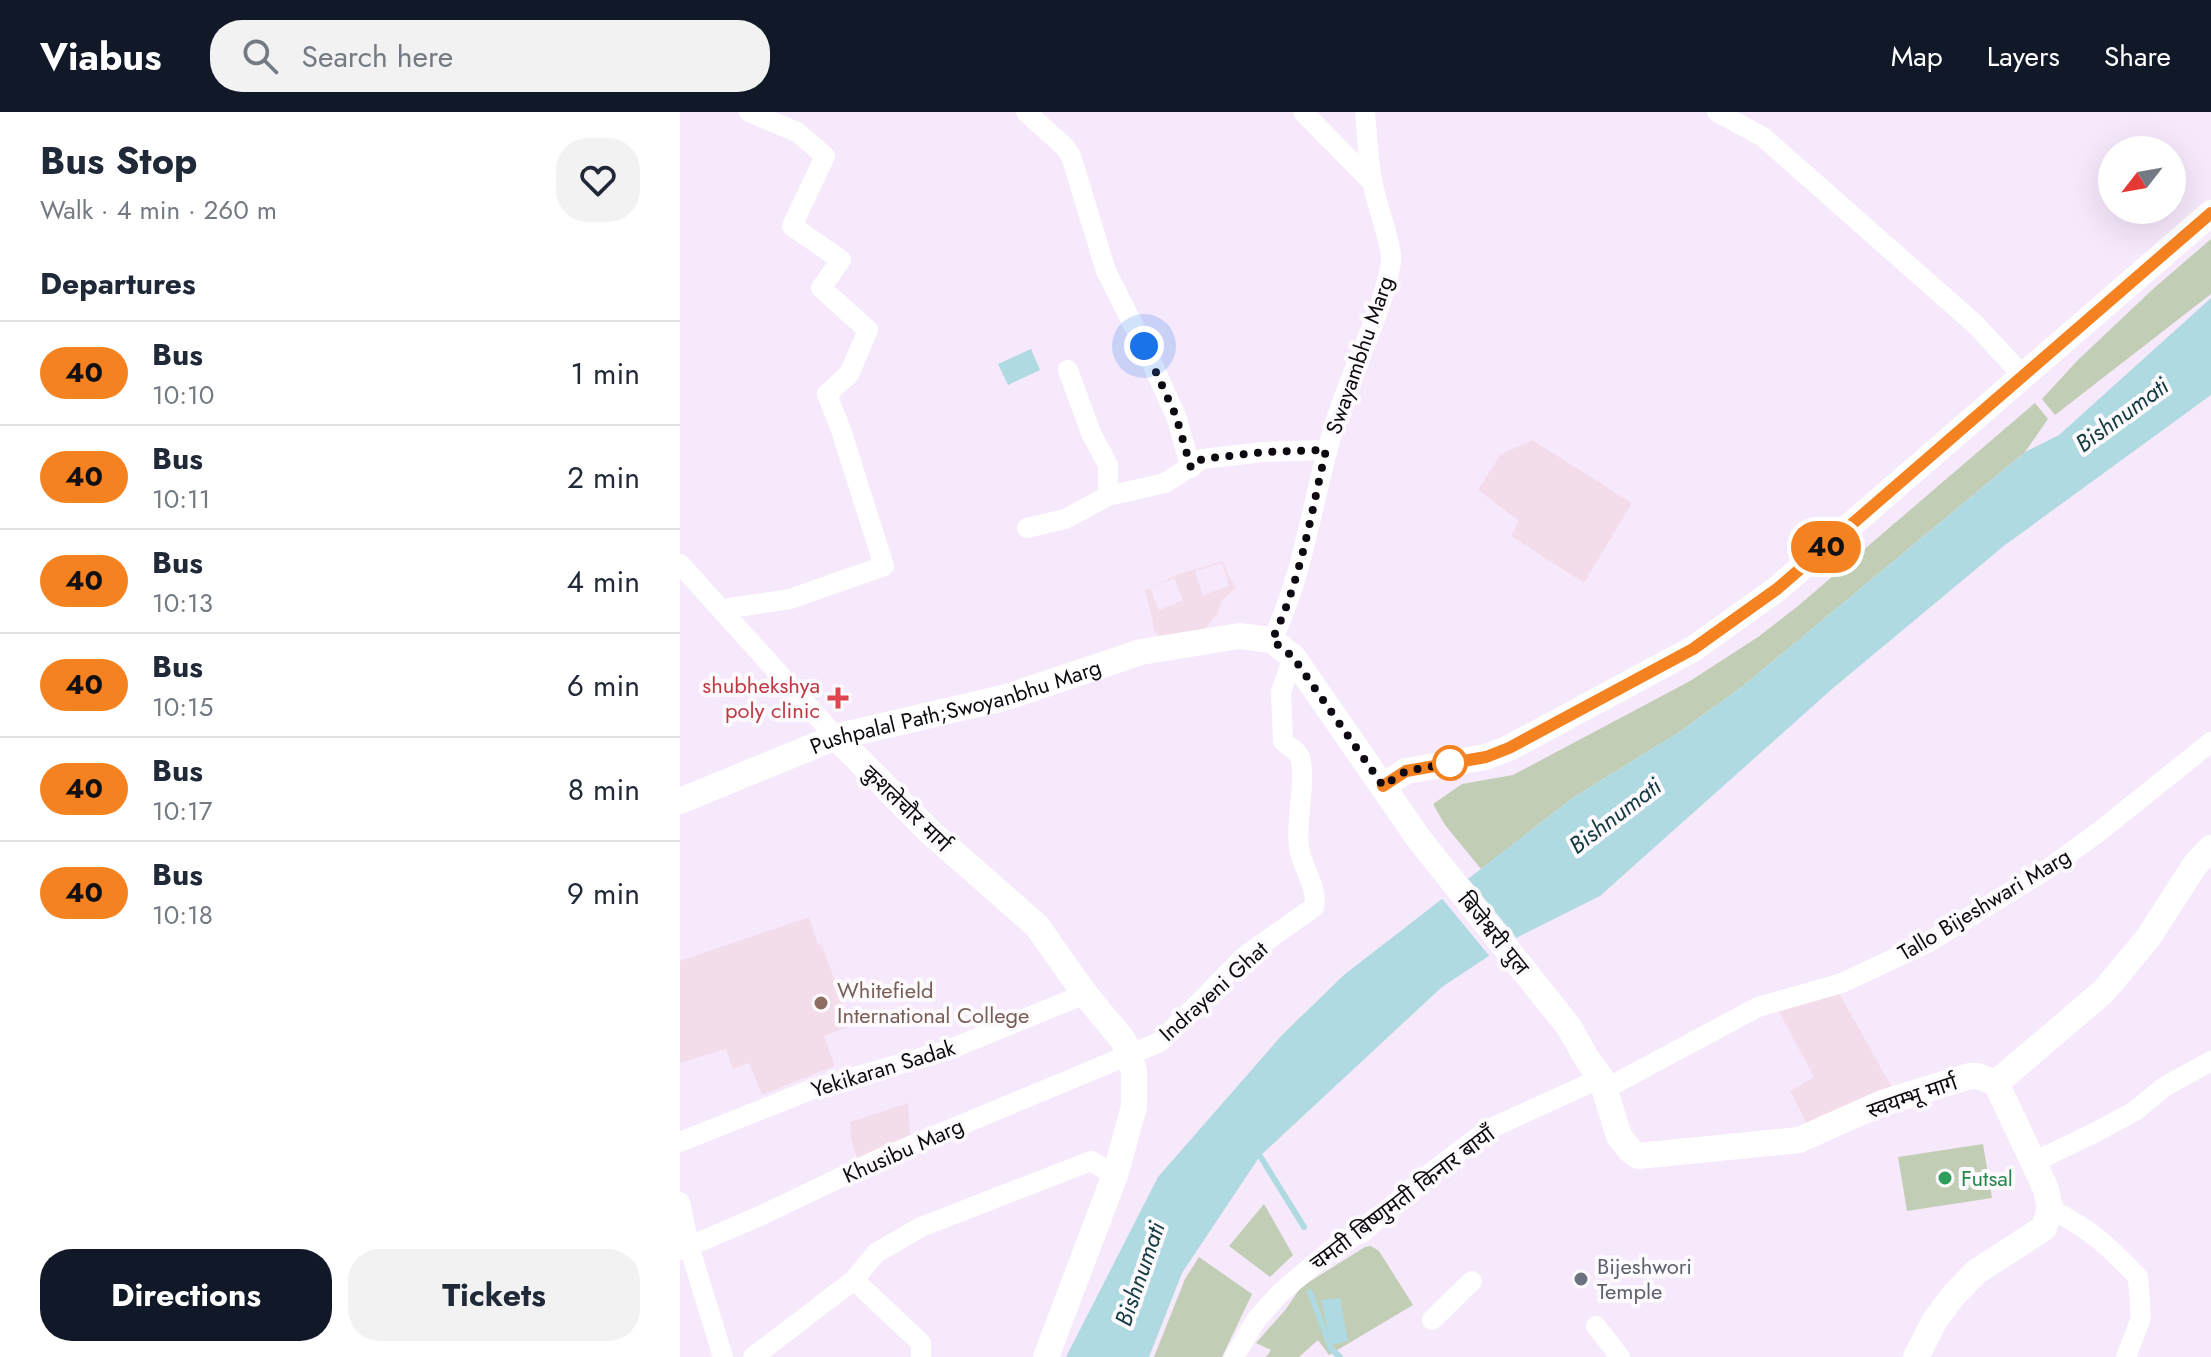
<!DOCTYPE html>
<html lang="en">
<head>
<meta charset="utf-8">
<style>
	body { margin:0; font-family:Jost,"Noto Sans Devanagari",sans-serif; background:#f2f2f3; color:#1f2937; height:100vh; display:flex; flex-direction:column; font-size:30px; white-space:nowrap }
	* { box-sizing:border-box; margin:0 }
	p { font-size:26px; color:#747a83 }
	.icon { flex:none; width:44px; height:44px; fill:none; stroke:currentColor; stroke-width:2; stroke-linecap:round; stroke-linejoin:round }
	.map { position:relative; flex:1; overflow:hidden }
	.drawer { display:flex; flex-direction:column; background:#fff; width:680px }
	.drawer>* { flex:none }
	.badge { padding:0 16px; border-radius:26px; font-size:28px; line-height:52px }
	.needle { width:52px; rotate:239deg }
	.controls { position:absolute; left:1418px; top:24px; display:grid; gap:16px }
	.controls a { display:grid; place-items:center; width:88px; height:88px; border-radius:50%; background:#fff; box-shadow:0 8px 32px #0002; font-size:40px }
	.you { position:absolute; width:40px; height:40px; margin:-20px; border:6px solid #fff; border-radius:50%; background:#1a73e8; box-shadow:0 0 0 12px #1a73e833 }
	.map>.badge { position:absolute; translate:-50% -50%; box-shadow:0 0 0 4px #fff }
	h2 { padding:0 40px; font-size:30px; line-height:72px }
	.round { display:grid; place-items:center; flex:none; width:84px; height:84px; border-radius:32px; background:#f2f2f3 }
	.summary { display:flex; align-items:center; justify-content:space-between; height:136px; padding:0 40px }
	h1 { font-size:38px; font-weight:700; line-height:60px }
	.action { display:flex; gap:16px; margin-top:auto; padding:16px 40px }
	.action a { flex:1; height:92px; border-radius:32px; background:#111827; color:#fff; font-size:32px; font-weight:700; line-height:92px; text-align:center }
	.action a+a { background:#f2f2f3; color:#1f2937 }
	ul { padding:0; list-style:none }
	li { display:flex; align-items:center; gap:24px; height:104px; padding:0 40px; border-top:2px solid #e0e1e3 }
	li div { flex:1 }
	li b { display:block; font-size:30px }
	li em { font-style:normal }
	li .badge { min-width:88px; font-weight:700; text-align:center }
	header { display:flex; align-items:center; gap:48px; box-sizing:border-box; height:112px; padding:0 40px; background:#111827; color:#fff }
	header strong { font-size:38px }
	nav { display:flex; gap:44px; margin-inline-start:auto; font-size:28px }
	.search { width:560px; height:72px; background:#f2f2f3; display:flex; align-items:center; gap:20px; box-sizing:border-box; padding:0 28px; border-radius:32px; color:#747a83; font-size:30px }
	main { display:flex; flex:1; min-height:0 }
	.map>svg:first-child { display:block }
	.education { fill:#f4ddea; fill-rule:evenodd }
	.green { fill:#c2cdb6 }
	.water { fill:#b0dae1 }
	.pier { fill:#f7e9fc }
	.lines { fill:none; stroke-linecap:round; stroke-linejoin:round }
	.stream { stroke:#b0dae1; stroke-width:6 }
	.minor { stroke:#fff; stroke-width:20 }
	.major { stroke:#fff; stroke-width:26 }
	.line-casing { stroke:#fff; stroke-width:18 }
	.line { stroke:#f58220; stroke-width:12 }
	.walk { stroke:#0f0a11; stroke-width:8; stroke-dasharray:0 14.4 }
	.health-dot { fill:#e0444e; stroke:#fdfafe; stroke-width:3 }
	.stop-dot { fill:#fff; stroke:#f58220; stroke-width:4 }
	.education-dot { fill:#8d6e63; stroke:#fdfafe; stroke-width:3 }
	.leisure-dot { fill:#2e9e5b; stroke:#fdfafe; stroke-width:3 }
	.worship-dot { fill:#6b7280; stroke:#fdfafe; stroke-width:3 }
	.labels { text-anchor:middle; stroke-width:8; stroke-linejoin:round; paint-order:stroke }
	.street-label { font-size:22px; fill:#0f0a11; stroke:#fdfafe }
	.health-label { font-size:22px; fill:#be3a42; stroke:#fdfafe; text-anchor:end }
	.education-label { font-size:22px; fill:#785e54; stroke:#fdfafe; text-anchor:start }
	.leisure-label { font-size:22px; fill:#27864d; stroke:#fdfafe; text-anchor:start }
	.worship-label { font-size:22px; fill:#5b616d; stroke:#fdfafe; text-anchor:start }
	.water-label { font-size:24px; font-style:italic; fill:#133b41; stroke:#fdfafe }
</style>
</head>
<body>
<header>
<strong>Viabus</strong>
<div class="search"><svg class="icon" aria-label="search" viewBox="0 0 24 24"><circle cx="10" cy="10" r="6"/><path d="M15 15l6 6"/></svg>Search here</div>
<nav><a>Map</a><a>Layers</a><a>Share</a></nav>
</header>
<main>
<section class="drawer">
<div class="summary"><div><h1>Bus Stop</h1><p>Walk · 4 min · 260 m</p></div><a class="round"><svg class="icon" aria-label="heart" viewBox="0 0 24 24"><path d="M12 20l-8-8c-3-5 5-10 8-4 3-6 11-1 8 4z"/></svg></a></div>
<h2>Departures</h2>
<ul>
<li><span class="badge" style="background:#f58220;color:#111">40</span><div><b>Bus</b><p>10:10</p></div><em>1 min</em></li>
<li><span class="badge" style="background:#f58220;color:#111">40</span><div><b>Bus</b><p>10:11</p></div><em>2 min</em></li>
<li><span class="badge" style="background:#f58220;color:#111">40</span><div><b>Bus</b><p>10:13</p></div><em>4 min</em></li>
<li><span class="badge" style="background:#f58220;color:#111">40</span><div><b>Bus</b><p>10:15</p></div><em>6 min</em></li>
<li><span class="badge" style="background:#f58220;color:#111">40</span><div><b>Bus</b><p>10:17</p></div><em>8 min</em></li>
<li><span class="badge" style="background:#f58220;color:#111">40</span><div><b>Bus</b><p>10:18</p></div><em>9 min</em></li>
</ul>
<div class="action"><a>Directions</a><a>Tickets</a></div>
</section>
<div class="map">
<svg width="1531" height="1245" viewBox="0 0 1531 1245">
	<rect width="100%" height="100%" fill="#f7e9fc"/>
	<!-- education -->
	<g class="education">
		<path d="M 852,328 L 952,391 L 904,471 L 831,424 L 839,409 L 798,378 L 820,343 Z"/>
		<path d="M 543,449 L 549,465 L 556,475 L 542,488 L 538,501 L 521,521 L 484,528 L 474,519 L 472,505 L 465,478 L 499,462 ZM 542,451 L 549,474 L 523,483 L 515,459 ZM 494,466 L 503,488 L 479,498 L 470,476 Z"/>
		<path d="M 129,805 L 138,832 L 142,833 L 171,914 L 144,924 L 155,954 L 82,983 L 69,951 L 53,957 L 46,937 L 0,951 L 0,849 Z"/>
		<path d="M 1159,881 L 1214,979 L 1127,1012 L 1110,979 L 1134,965 L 1098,898 Z"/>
		<path d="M 228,991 L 230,1021 L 233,1025 L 180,1053 L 171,1028 L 170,1010 Z"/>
	</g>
	<!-- green -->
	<g class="green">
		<path d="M 1531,127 L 1531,182 L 1375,303 L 1362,287 L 1398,248 L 1473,177 Z"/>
		<path d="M 1355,291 L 1368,307 L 1345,340 L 1063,574 L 998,621 L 894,685 L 801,757 L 765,713 L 753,692 L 782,672 L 833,663 L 1010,569 L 1078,525 L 1118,494 Z"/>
		<path d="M 1303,1032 L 1312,1086 L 1227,1099 L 1218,1045 Z"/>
		<path d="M 584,1092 L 613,1143 L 590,1165 L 549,1134 Z"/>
		<path d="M 691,1134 L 699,1139 L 733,1193 L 649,1243 L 638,1228 L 619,1245 L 586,1245 L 591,1238 L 576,1231 L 606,1197 L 621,1175 L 685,1135 Z"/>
		<path d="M 519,1145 L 572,1182 L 542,1245 L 474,1245 L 505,1167 Z"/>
	</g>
	<!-- water -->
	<g class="water">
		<path d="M 1531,186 L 1531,283 L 1325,433 L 1152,577 L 920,784 L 836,826 L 762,875 L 580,1044 L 502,1161 L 469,1245 L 386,1245 L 478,1065 L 602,923 L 665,862 L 894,685 L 998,621 L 1063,574 L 1345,340 L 1379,323 Z"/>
		<path d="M 351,237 L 360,258 L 328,273 L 318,252 Z"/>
		<path d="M 660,1186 L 668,1229 L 651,1233 L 641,1188 Z"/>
	</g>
	<!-- pier -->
	<path class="pier" d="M 786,764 L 839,829 L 812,847 L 760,784 Z"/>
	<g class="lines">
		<!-- stream -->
		<g class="stream">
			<path d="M 580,1044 L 624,1115"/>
			<path d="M 630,1180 L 651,1237 L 660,1245"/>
		</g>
		<!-- minor -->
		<g class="minor">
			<path d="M 346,0 L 385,35 L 391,44 L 426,159 L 464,234 L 496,304 L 511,356"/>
			<path d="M 623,0 L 692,70"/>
			<path d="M 1037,0 L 1083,25 L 1296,213 L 1343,264"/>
			<path d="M 388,258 L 411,321 L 428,353 L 428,384"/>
			<path d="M 347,416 L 385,407 L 428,384 L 485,371 L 522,347 L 584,340 L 646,338"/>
			<path d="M 0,452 L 156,625"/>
			<path d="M 43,500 L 50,496 L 110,487 L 204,454 L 161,318 L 147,282 L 169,262 L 188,218 L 141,176 L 161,148 L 112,114 L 145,44 L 117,20 L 69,0"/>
			<path d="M 592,528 C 625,460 633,382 655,311 C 671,258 702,204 711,150 C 713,136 696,90 693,73 C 688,49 687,24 685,0"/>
			<path d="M 925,977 L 1078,895 L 1162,871 L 1247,831 L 1369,756 L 1420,719 L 1531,630"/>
			<path d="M 0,1030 L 133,977 L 268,938 L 405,882"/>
			<path d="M 1347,1038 L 1356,1049 L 1416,1020 L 1455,999 L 1484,975 L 1531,949"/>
			<path d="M 0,1090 L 9,1134 L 43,1245"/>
			<path d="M 1370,1097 C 1411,1117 1427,1133 1458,1165 L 1461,1206 L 1446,1245"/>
			<path d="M 0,1138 L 80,1104 L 199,1047 L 480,930 L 565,844 L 634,795 C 639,777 621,754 619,735 C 615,711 627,665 620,646 C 618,639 608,634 603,629 L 601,580 L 613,545"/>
			<path d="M 174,1168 L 241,1231 L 241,1245"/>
			<path d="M 752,1208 L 792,1169"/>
			<path d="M 916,1214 L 940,1245"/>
			<path d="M 73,1245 L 174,1168 L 196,1141 L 241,1115 L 411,1049 L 435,1063"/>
			<path d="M 554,1245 L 576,1208 L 600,1181 L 662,1129 L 683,1120 L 738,1071 L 807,1018 L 921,966"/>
		</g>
		<!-- major -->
		<g class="major">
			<path d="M 156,625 L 249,719 L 357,814 L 405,882 L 443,928 L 449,941 L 454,959 L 454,995 L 435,1063 L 366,1245"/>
			<path d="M 703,674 L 726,659 L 806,645 L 829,636 L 1013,537 L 1097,477 L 1531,101"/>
			<path id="s1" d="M 0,689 L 156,625 L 327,585 L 461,540 L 559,524 L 592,528 L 613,545 L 739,727 L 889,915 L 907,947 L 921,966 L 939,1024 L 949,1037 L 958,1044 L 1119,1028 L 1202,991 L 1290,964 L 1298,964 L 1316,971 L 1366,1077 L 1370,1097 L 1364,1116 L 1296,1160 L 1273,1184 L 1255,1208 L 1236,1245"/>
			<path d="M 1316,971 L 1424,879 L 1468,826 L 1515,753 L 1531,736"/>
		</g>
	</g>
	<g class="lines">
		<defs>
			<path id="line" d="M 703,674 L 726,659 L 806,645 L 829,636 L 1013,537 L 1097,477 L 1531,101"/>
		</defs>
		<!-- line casing -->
		<use href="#line" class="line-casing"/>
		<!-- line -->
		<use href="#line" class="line"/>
		<!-- walk -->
		<path class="walk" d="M 464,234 L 496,304 L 511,356 L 522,347 L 584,340 L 646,338 C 631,401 621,469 592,528 L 613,545 L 703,674 L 726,659 L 784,649 L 770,651"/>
	</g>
	<!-- markers -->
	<path class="health-dot" d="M154 574h8v8h8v8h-8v8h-8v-8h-8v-8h8z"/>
	<circle class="stop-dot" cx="770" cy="651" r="16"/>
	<circle class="education-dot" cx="141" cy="891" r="8"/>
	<circle class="leisure-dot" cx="1265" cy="1066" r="8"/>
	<circle class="worship-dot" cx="901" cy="1167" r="8"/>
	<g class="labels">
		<!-- street labels -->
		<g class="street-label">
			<text transform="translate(679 243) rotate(-71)" y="8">Swayambhu Marg</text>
			<text dy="8" stroke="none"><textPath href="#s1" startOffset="292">Pushpalal Path;Swoyanbhu Marg</textPath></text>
			<text transform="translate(227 696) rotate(44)" y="8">कुशलेचौर मार्ग</text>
			<text transform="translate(1304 792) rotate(-31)" y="8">Tallo Bijeshwari Marg</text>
			<text transform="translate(814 821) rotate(51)" y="8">बिजेश्वरी पुल</text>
			<text transform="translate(533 879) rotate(-42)" y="8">Indrayeni Ghat</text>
			<text transform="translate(203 956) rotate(-17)" y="8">Yekikaran Sadak</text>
			<text transform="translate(1232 984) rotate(-19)" y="8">स्वयम्भू मार्ग</text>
			<text transform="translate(223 1038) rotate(-24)" y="8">Khusibu Marg</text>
			<text transform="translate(722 1086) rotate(-37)" y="8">चमती बिष्णुमती किनार बायाँ</text>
		</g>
		<!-- health labels -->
		<g class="health-label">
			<text x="140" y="581">shubhekshya<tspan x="140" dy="25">poly clinic</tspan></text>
		</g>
		<!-- education labels -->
		<g class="education-label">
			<text x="157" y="886">Whitefield<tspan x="157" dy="25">International College</tspan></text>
		</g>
		<!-- leisure labels -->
		<g class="leisure-label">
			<text x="1281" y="1074">Futsal</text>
		</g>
		<!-- worship labels -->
		<g class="worship-label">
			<text x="917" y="1162">Bijeshwori<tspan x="917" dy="25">Temple</tspan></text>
		</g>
		<!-- water labels -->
		<g class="water-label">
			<text transform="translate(1442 303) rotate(-36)" y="8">Bishnumati</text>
			<text transform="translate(935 704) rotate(-37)" y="8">Bishnumati</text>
			<text transform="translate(460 1162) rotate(-71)" y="8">Bishnumati</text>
		</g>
	</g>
</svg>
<div class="controls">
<a><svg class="needle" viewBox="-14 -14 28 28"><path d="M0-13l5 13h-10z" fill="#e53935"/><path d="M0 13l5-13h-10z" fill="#747a83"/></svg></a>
</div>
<div class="you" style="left:464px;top:234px"></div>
<b class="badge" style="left:1146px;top:435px;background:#f58220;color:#111">40</b>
</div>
</main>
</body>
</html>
